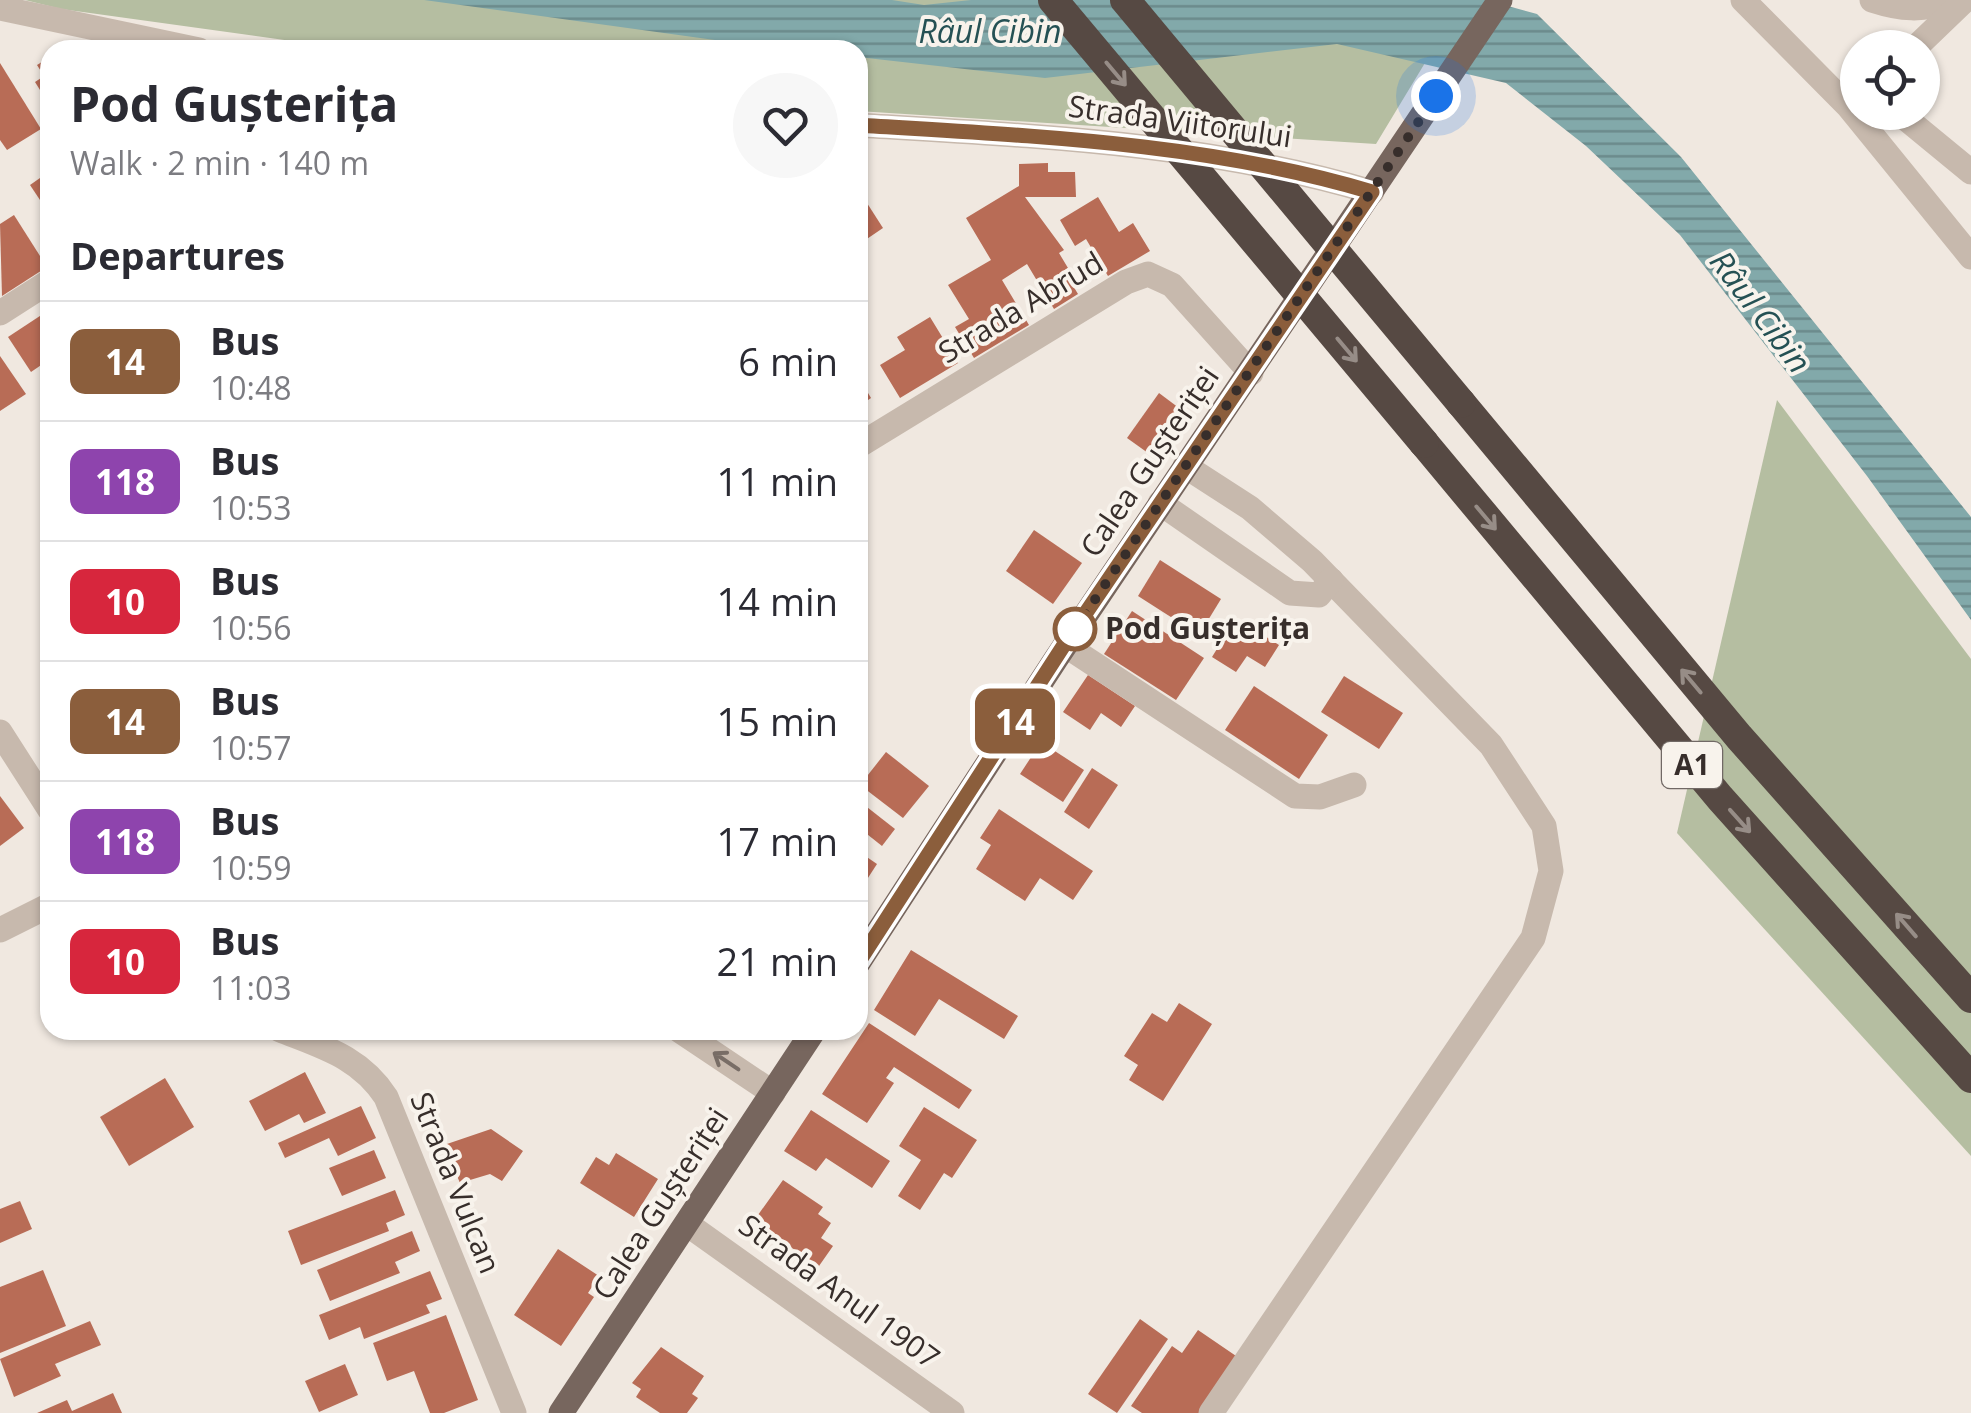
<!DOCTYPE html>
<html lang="en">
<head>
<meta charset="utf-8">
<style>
	body { margin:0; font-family:"Open Sans",sans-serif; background:#f7f7f7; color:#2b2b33; height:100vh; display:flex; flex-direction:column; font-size:38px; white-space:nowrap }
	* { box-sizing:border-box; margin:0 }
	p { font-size:32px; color:#7c7c81 }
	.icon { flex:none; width:55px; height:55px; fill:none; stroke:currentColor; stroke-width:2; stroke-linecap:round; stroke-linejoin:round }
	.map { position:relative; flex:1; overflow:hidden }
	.sheet { position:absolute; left:40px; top:40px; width:828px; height:1000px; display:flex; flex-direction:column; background:#fff; border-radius:30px; box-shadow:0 2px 8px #0004 }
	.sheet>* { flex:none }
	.badge { padding:0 20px; border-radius:15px; font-size:35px; line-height:65px }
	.fabs { position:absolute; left:1840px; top:30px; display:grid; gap:20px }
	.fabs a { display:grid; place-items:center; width:100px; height:100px; border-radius:50%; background:#fff; box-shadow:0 2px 8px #0004; font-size:50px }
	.you { position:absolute; width:50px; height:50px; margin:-25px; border:8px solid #fff; border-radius:50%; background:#1a73e8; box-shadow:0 0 0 15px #1a73e833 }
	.map>.badge { position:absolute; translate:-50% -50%; box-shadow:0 0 0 5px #fff }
	h2 { padding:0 30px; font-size:38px; line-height:90px }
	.round { display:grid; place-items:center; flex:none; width:105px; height:105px; border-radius:52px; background:#f7f7f7 }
	.overview { display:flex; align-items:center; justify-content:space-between; height:170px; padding:0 30px }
	h1 { font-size:48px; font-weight:700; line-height:75px }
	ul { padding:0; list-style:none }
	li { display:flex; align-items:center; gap:30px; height:120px; padding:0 30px; border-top:2px solid #e1e1e2 }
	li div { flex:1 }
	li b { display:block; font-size:38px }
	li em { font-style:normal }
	li .badge { min-width:110px; font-weight:700; text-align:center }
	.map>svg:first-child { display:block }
	.green { fill:#b5bea1 }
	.water { fill:url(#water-rules) }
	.building { fill:#b86c56 }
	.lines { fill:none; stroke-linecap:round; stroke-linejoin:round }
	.minor { stroke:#c7b9ad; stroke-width:25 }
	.major { stroke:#77665e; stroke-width:25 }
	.highway { stroke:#564943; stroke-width:30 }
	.highway-bridge { stroke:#564943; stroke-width:30 }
	.oneway { stroke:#978d87 }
	.oneway2 { stroke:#786d66 }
	.line-casing { stroke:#fff; stroke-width:22 }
	.line { stroke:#8b5e3c; stroke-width:15 }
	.walk { stroke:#372e2b; stroke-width:10; stroke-dasharray:0 18 }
	.stop-dot { fill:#fff; stroke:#8b5e3c; stroke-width:5 }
	.labels { text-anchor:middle; stroke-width:8; stroke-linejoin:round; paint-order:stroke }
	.shield { fill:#f8f3ec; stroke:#716965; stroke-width:2.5 }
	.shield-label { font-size:28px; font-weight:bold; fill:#372e2b }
	.street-label { font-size:30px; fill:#372e2b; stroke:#f8f3ec }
	.stop-label { font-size:30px; font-weight:bold; fill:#372e2b; stroke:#f8f3ec; text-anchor:start }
	.water-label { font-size:32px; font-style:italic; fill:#255154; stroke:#f8f3ec }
</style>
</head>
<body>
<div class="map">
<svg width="1971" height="1413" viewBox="0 0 1971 1413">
	<defs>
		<pattern id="water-rules" width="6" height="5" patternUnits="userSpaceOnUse" patternTransform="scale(2.5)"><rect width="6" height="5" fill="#82a9aa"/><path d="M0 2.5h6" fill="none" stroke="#6b8a8b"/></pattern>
	</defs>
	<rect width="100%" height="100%" fill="#f0e8e0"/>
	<!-- green -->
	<g class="green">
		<path d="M 25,0 L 1463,0 L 1376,144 L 858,111 L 858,50 L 356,50 L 61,9 Z"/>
		<path d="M 1777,400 L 1971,659 L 1971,1156 L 1677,833 Z"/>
	</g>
	<!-- water -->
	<path class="water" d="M 424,0 L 892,0 L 924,5 L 971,0 L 1486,0 L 1537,14 L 1681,157 L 1971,517 L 1971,620 L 1867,476 L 1680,235 L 1586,146 L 1506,83 L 1337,44 L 1045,78 L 858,57 L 858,50 L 751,45 Z"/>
	<!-- building -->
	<g class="building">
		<path d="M 50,57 L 50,106 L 35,82 L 44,76 L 37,65 Z"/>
		<path d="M 0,63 L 41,129 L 7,150 L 0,140 Z"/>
		<path d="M 1048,163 L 1048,172 L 1075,172 L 1076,197 L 1025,197 L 1064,250 L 1059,253 L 1068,268 L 1064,271 L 1078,294 L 1054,309 L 1027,264 L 1002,280 L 1029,325 L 974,358 L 955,327 L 969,319 L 948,285 L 991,260 L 966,218 L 1019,186 L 1019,164 Z"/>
		<path d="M 50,171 L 50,215 L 30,185 Z"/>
		<path d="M 858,189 L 883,228 L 858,245 Z"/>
		<path d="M 1098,197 L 1119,232 L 1133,223 L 1150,251 L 1108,276 L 1086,239 L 1075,246 L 1060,220 Z"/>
		<path d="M 14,215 L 47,267 L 2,296 L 0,224 Z"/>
		<path d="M 49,310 L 50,359 L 31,372 L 8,337 Z"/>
		<path d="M 930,317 L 958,363 L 900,398 L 880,365 L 905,350 L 897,337 Z"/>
		<path d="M 0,356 L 26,394 L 0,411 Z"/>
		<path d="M 858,376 L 871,398 L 858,407 Z"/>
		<path d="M 1159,393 L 1187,414 L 1155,458 L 1127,438 Z"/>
		<path d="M 1034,530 L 1082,563 L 1053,604 L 1006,571 Z"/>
		<path d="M 1160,560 L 1221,599 L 1199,635 L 1138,596 Z"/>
		<path d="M 1132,611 L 1204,658 L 1176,700 L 1104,654 Z"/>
		<path d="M 1236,618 L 1279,645 L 1265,667 L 1247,656 L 1236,672 L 1212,657 Z"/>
		<path d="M 1088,675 L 1135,706 L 1121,727 L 1101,713 L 1090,730 L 1063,712 Z"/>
		<path d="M 1344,676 L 1403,713 L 1379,749 L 1321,712 Z"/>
		<path d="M 1254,686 L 1328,735 L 1299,779 L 1225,730 Z"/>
		<path d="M 1041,742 L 1084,770 L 1063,802 L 1020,774 Z"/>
		<path d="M 886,752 L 929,786 L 903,818 L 860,785 Z"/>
		<path d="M 1092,768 L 1118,785 L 1089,829 L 1064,812 Z"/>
		<path d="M 0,796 L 24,828 L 0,846 Z"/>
		<path d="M 858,800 L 895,829 L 882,846 L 858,827 Z"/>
		<path d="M 999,809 L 1093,871 L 1073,900 L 1040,878 L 1025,901 L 976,869 L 991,845 L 980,838 Z"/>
		<path d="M 858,851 L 877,864 L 864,884 L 858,880 Z"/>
		<path d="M 911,950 L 1018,1016 L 1004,1039 L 939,999 L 915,1036 L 874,1010 Z"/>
		<path d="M 1179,1003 L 1212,1024 L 1163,1101 L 1129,1080 L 1138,1065 L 1124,1056 L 1152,1013 L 1167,1022 Z"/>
		<path d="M 869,1023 L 972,1090 L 959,1109 L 894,1067 L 886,1078 L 894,1083 L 867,1123 L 822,1094 Z"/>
		<path d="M 305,1072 L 326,1113 L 304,1123 L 299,1114 L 265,1131 L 249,1101 Z"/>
		<path d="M 165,1078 L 194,1127 L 129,1166 L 100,1117 Z"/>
		<path d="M 361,1106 L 376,1138 L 338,1156 L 329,1138 L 285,1158 L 278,1143 Z"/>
		<path d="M 924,1107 L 977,1140 L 952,1178 L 944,1173 L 920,1210 L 898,1196 L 921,1160 L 899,1146 Z"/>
		<path d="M 811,1110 L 890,1161 L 872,1188 L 826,1158 L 816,1171 L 784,1151 Z"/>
		<path d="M 491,1129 L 523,1151 L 502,1181 L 490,1174 L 460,1183 L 444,1145 Z"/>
		<path d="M 374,1150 L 386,1178 L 342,1196 L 329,1168 Z"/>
		<path d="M 616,1153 L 658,1179 L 634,1217 L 580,1183 L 596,1157 L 609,1165 Z"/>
		<path d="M 783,1180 L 823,1207 L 818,1214 L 831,1223 L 821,1238 L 833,1246 L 819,1266 L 753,1222 Z"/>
		<path d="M 395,1190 L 405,1215 L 386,1223 L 389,1231 L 301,1265 L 288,1231 Z"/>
		<path d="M 20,1201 L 32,1229 L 0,1243 L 0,1209 Z"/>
		<path d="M 412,1231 L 420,1251 L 395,1262 L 400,1273 L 330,1301 L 317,1270 Z"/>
		<path d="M 558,1249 L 599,1276 L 588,1293 L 594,1297 L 561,1346 L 514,1315 Z"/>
		<path d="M 43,1270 L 66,1326 L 0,1353 L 0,1287 Z"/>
		<path d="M 430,1271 L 442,1299 L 426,1305 L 430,1313 L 364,1339 L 360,1327 L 329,1340 L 319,1315 Z"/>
		<path d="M 446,1315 L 478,1400 L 444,1413 L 430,1413 L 414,1371 L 387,1381 L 373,1343 Z"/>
		<path d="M 1140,1319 L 1168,1339 L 1117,1413 L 1088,1394 Z"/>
		<path d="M 90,1321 L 101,1345 L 55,1364 L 61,1376 L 14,1397 L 0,1359 Z"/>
		<path d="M 1198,1330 L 1239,1358 L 1202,1413 L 1142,1413 L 1131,1406 L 1172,1346 L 1182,1353 Z"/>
		<path d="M 661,1347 L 704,1376 L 692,1394 L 698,1398 L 687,1413 L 660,1413 L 636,1397 L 641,1389 L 632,1383 Z"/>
		<path d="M 345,1364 L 358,1395 L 319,1412 L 305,1381 Z"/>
		<path d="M 113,1393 L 122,1413 L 37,1413 L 67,1400 L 72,1411 Z"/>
	</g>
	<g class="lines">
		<!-- minor -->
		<g class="minor">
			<path d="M 1743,0 L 1849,107 L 1971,257"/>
			<path d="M 1872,0 C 1900,9 1923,12 1951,0"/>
			<path d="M 0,8 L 199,50"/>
			<path d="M 1915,48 L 1965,0"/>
			<path d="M 1898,112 L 1971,172"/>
			<path d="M 858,125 C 1031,136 1205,142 1372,192"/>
			<path d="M 0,313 L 50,281"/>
			<path d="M 858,446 L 1126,282 L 1148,274 L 1172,285 L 1251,373"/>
			<path d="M 1185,466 L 1250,508 L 1312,561 L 1491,745 L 1544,826 L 1551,871 L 1533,938 L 1211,1413"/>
			<path d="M 1160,503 L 1290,593 L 1319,595 L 1331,580"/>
			<path d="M 1065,645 L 1295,796 L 1320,797 L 1354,785"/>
			<path d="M 0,732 L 50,810"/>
			<path d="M 0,930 L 50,905"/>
			<path d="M 280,1030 C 323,1047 360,1057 386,1097 L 514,1413"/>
			<path d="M 679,1030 L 773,1093"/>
			<path d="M 687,1224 L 952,1413"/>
		</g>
		<!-- major -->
		<g class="major">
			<path d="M 858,963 L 1056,659 L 1500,0"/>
			<path d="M 561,1413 L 814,1030"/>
		</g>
		<!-- highway -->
		<g class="highway">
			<path d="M 1461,403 L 1739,737 L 1971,998"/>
			<path d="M 1424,443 L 1720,798 L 1971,1078"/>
		</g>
		<!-- highway-bridge -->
		<g class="highway-bridge">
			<path d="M 1053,0 L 1424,443"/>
			<path d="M 1125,0 L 1461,403"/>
		</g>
	</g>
	<!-- one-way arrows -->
	<defs><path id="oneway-shaft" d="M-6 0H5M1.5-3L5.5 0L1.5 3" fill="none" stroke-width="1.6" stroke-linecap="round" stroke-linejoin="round" transform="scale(2.5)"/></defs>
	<g class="oneway">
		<use href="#oneway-shaft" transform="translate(1116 74) rotate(50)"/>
		<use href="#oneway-shaft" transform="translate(1347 350) rotate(50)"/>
		<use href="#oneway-shaft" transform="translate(1486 518) rotate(50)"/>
		<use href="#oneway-shaft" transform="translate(1691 681) rotate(-130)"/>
		<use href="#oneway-shaft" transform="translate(1740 821) rotate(48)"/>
		<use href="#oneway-shaft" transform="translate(1906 925) rotate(-131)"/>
	</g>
	<use class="oneway2" href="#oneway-shaft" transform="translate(726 1061) rotate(-146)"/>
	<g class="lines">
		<defs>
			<path id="line" d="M 858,125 C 1031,136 1205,142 1372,192 L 1064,645 L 858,963"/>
		</defs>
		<!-- line casing -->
		<use href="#line" class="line-casing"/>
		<!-- line -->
		<use href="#line" class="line"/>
		<!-- walk -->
		<path class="walk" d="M 1075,629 L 1436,96"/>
	</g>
	<!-- markers -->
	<circle class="stop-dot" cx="1075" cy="629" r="20"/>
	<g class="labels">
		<!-- shield labels -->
		<rect class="shield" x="1662" y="742" width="60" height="46" rx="8"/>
		<g class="shield-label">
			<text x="1692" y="775">A1</text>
		</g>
		<!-- street labels -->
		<g class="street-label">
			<text transform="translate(1180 122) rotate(8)" y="10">Strada Viitorului</text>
			<text transform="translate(1021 308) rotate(-31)" y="10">Strada Abrud</text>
			<text transform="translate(1150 462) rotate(-56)" y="10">Calea Gușteriței</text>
			<text transform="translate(455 1183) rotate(68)" y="10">Strada Vulcan</text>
			<text transform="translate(661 1204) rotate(-57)" y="10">Calea Gușteriței</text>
			<text transform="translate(839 1292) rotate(36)" y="10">Strada Anul 1907</text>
		</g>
		<!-- stop labels -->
		<g class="stop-label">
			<text x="1105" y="639">Pod Gușterița</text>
		</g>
		<!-- water labels -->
		<g class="water-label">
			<text x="990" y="43">Râul Cibin</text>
			<text transform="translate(1760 312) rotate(53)" y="11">Râul Cibin</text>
		</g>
	</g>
</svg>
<div class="fabs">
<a><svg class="icon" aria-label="locate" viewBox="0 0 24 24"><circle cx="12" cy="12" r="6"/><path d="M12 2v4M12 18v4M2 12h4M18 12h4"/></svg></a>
</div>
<div class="you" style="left:1436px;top:96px"></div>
<b class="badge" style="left:1015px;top:721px;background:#8b5e3c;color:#fff">14</b>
<section class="sheet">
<div class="overview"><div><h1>Pod Gușterița</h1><p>Walk · 2 min · 140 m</p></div><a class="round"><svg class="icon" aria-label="heart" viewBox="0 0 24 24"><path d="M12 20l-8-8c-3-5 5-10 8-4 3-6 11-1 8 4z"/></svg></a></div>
<h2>Departures</h2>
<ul>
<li><span class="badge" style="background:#8b5e3c;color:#fff">14</span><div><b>Bus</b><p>10:48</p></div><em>6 min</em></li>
<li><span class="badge" style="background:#8e44ad;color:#fff">118</span><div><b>Bus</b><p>10:53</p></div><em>11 min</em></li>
<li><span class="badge" style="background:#d7263d;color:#fff">10</span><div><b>Bus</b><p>10:56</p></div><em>14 min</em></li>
<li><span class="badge" style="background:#8b5e3c;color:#fff">14</span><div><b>Bus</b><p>10:57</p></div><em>15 min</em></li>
<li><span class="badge" style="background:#8e44ad;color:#fff">118</span><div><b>Bus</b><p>10:59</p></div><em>17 min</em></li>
<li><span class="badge" style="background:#d7263d;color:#fff">10</span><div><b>Bus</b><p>11:03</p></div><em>21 min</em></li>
</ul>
</section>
</div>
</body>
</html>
